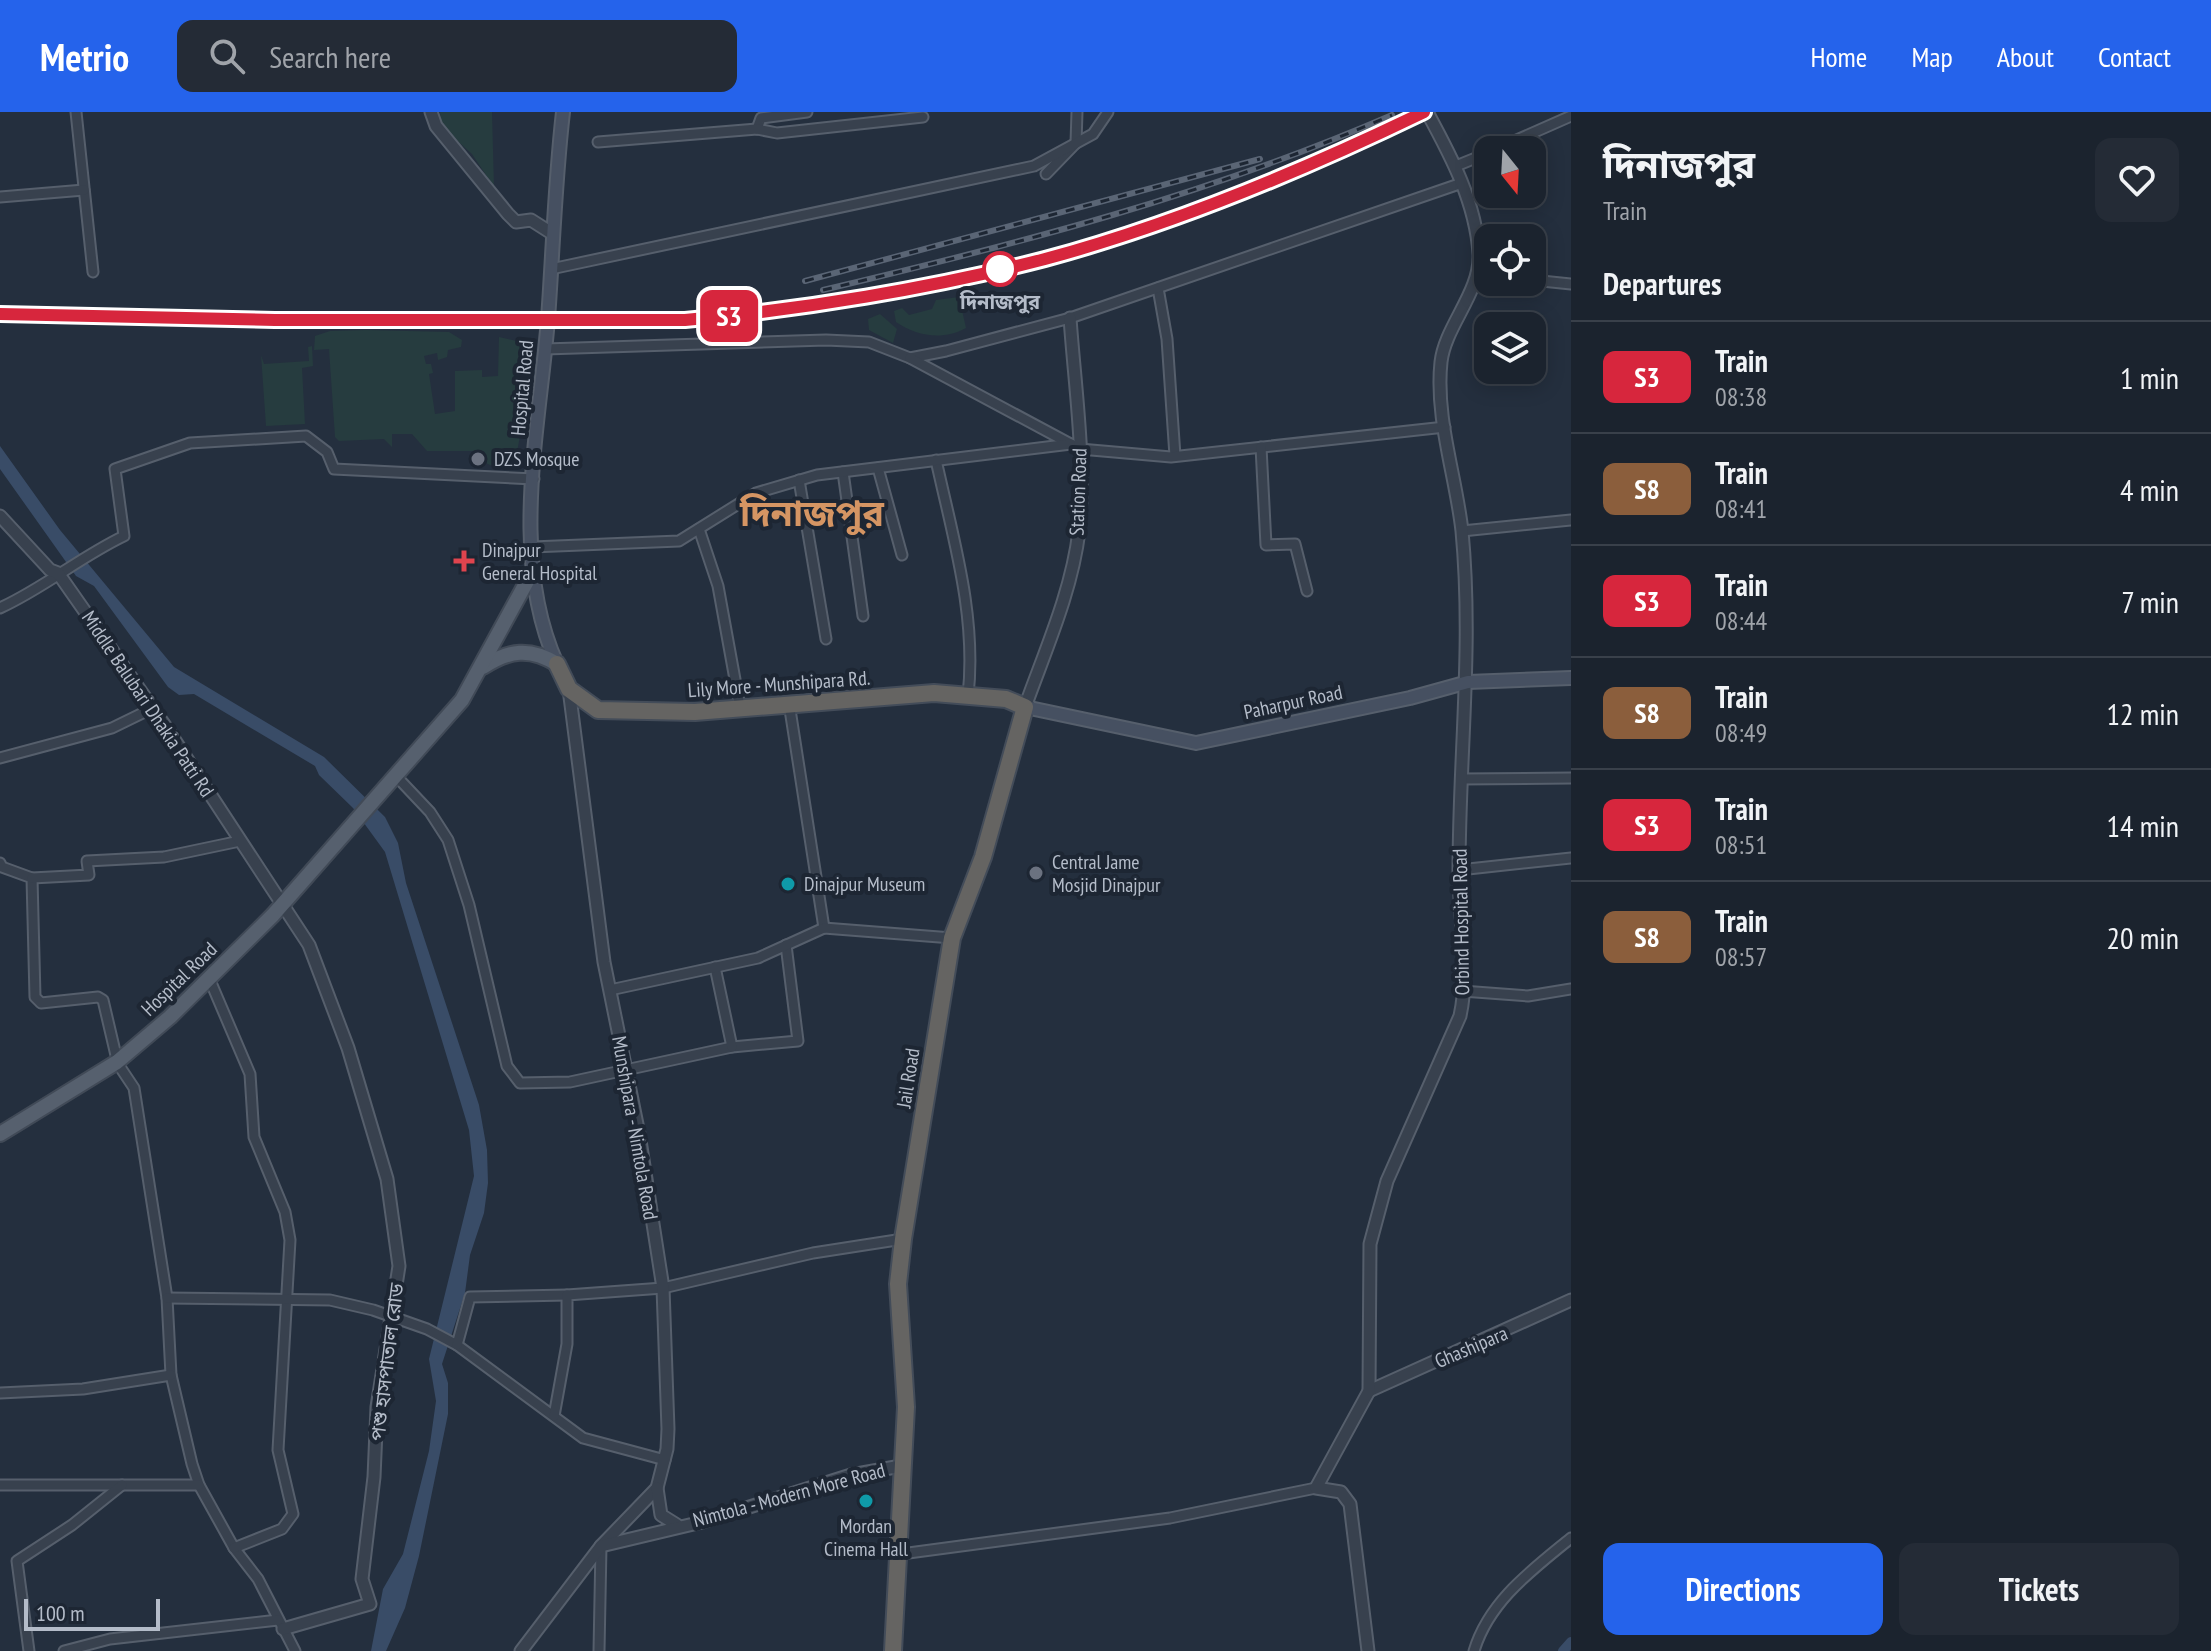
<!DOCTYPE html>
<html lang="en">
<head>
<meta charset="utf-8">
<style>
	body { margin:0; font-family:"PT Sans Narrow","Noto Sans Bengali",sans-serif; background:#242b36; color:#f1f3f6; height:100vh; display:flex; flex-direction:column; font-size:30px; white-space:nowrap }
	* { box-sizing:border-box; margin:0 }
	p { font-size:26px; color:#a0a4aa }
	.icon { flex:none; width:44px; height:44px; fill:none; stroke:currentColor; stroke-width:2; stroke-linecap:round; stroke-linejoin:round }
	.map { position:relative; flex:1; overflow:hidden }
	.drawer { display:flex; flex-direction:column; background:#1b232e; width:640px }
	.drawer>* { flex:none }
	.badge { padding:0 16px; border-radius:12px; font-size:28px; line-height:52px }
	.needle { width:52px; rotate:162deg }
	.controls { position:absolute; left:1474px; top:24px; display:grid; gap:16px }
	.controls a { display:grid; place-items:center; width:72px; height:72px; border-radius:16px; background:#1b232e; box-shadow:0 4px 20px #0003,0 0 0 2px #39404a; font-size:40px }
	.scale { position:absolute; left:24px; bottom:20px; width:136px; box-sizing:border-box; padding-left:8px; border:4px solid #b4bcc9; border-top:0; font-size:22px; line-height:28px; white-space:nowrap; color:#b4bcc9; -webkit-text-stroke:6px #1d2633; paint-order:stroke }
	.map>.badge { position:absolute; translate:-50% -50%; box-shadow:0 0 0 4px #fff }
	h2 { padding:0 32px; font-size:30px; line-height:72px }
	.round { display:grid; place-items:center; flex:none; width:84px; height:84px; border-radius:16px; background:#242b36 }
	.headline { display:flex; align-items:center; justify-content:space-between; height:136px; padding:0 32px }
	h1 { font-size:38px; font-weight:700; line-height:60px }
	.cta { display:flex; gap:16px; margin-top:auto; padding:16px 32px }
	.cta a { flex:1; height:92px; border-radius:16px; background:#2563eb; color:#fff; font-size:32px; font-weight:700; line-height:92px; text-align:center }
	.cta a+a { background:#242b36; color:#f1f3f6 }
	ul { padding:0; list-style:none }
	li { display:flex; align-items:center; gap:24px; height:112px; padding:0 32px; border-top:2px solid #39404a }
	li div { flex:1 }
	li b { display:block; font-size:30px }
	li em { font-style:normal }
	li .badge { min-width:88px; font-weight:700; text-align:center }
	header { display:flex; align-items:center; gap:48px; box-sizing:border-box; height:112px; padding:0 40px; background:#2563eb; color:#fff }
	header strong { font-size:38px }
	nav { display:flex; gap:44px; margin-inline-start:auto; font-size:28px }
	.search { width:560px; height:72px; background:#242b36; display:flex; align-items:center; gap:20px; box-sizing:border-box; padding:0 28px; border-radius:16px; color:#a0a4aa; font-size:30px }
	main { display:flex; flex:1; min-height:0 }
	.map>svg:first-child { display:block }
	.green { fill:#263c3f }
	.water { fill:#394c67 }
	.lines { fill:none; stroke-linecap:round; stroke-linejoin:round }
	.canal { stroke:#394c67; stroke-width:10 }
	.minor-casing { stroke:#565f6c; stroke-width:13 }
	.tertiary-casing { stroke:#565f6c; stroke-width:15 }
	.secondary-casing { stroke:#565f6c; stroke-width:16 }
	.primary-casing { stroke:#414a57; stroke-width:18 }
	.trunk-casing { stroke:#434c59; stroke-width:20 }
	.minor { stroke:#38414e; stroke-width:9 }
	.tertiary { stroke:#38414e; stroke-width:11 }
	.secondary { stroke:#465061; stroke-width:12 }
	.primary { stroke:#56606e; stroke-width:14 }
	.trunk { stroke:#656462; stroke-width:16 }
	.rail-casing { stroke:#5a6575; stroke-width:6 }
	.rail { stroke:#1d2633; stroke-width:3; stroke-dasharray:9; stroke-linecap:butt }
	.line-casing { stroke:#fff; stroke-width:18 }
	.line { stroke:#d7263d; stroke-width:12 }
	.stop-dot { fill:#fff; stroke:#d7263d; stroke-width:4 }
	.worship-dot { fill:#6b7280; stroke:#1d2633; stroke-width:3 }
	.health-dot { fill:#e0444e; stroke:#1d2633; stroke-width:3 }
	.culture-dot { fill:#0f9aa8; stroke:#1d2633; stroke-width:3 }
	.labels { text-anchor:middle; stroke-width:8; stroke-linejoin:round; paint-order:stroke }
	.stop-label { font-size:20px; font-weight:bold; fill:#b4bcc9; stroke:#1d2633 }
	.street-label { font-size:20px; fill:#b4bcc9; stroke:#1d2633 }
	.poi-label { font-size:20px; fill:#b4bcc9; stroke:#1d2633; text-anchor:start }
	.town-label { font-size:36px; font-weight:bold; fill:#d59563; stroke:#1d2633 }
</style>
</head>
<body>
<header>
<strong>Metrio</strong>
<div class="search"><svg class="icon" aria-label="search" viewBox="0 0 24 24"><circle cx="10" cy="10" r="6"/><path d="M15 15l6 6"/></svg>Search here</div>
<nav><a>Home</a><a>Map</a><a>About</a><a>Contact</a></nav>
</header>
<main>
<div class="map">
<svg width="1571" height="1539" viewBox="0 0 1571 1539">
	<rect width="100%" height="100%" fill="#242f3e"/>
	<!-- green -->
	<g class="green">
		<path d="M 440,0 L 492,0 L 494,75 L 472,42 L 441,14 Z"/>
		<path d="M 959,185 L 966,216 C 942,229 917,224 896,210 L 894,199 L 902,196 L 909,203 L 932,197 L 936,188 Z"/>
		<path d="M 880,202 L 897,217 L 893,231 L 869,218 L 868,207 Z"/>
		<path d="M 367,218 L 449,220 L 462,228 L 461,235 L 448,238 L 447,245 L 438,248 L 437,241 L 424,244 L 426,252 L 431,252 L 433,261 L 429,262 L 435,302 L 455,299 L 455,259 L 482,258 L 482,265 L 498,264 L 499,225 L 525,231 L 525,297 L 515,351 L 511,355 L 496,356 L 486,351 L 484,339 L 427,339 L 412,322 L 392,322 L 392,335 L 384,327 L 339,329 L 335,325 L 329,237 L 314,238 L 315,224 L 330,219 Z"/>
		<path d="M 312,234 L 313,254 L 302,256 L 305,312 L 266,314 L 261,243 L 264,252 L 309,249 L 308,235 Z"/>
	</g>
	<!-- water -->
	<path class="water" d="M 0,334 L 60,418 L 174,555 L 324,645 L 385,705 L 398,731 L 406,771 L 479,993 L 487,1038 L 488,1071 L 484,1101 L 470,1143 L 465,1181 L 442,1252 L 448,1271 L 448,1302 L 419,1444 L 405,1496 L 386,1539 L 371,1539 L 383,1477 L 403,1442 L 429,1339 L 436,1289 L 429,1247 L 474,1064 L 469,1018 L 385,740 L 353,696 L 319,663 L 315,654 L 194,582 L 179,583 L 168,575 L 94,474 L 76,464 L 0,357 Z"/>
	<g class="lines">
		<!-- canal -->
		<path class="canal" d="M 1563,1539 L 1571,1530"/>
		<defs>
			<g id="minor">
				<path d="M 76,0 L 93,160"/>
				<path d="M 757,17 L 761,6 L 807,0"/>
				<path d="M 598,30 L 757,17 L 777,21 L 923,5"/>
				<path d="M 1494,38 L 1571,4"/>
				<path d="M 1456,54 L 1488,41"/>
				<path d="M 1046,62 L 1076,31 L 1077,0"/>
				<path d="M 0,85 L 84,78"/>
				<path d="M 551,157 L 1034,54 L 1093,22 L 1108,0"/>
				<path d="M 1532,168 L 1571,172"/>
				<path d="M 1158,176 L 1167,227 L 1175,344"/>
				<path d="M 545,237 L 826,228 L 869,230 L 910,246 L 946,239 L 1070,206 L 1462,71"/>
				<path d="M 910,246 L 1080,337 L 1171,345 L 1445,315"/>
				<path d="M 1261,335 L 1266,433 L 1295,432 L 1307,479"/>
				<path d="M 936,348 C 953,426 977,504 968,584"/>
				<path d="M 878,356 L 902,443"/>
				<path d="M 843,360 L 863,504"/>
				<path d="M 799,368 L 826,527"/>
				<path d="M 699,417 L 718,474 L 740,595"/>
				<path d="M 1462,419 L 1571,408"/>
				<path d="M 532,435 L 679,429 L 756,381 L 817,363 L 1071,332"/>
				<path d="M 0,496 C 44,476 80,445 124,424 L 115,357 L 190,331 L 306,324 L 327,340 L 334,357 L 534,367"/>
				<path d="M 789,591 L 824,816"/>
				<path d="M 0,646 L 112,616 L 153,596"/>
				<path d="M 396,664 L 430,700 L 448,728 L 469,793 L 507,954 L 520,971 L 570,970 L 732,935 L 798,929 L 786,833"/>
				<path d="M 1461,667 L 1571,666"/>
				<path d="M 0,751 L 2,755 L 32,766 L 35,885 L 41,891 L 98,885 L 103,888 L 118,952 L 134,976 L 167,1186 L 171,1263 L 192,1352 L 199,1373 L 234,1436 L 258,1467 L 295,1539"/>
				<path d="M 1459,758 L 1571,746"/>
				<path d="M 32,766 L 89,763 L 87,749 L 164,745 L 240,729"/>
				<path d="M 715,855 L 732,935"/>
				<path d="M 209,866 L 250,962 L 254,1025 L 285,1100 L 290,1128 L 278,1338 L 293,1402 L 282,1417 L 234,1436"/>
				<path d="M 610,878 L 758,846 L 824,816 L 952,826"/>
				<path d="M 1462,879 L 1528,884 L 1571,877"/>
				<path d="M 167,1186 L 330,1188 L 373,1198 L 427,1217 L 457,1233 L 583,1326 L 665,1348"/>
				<path d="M 457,1233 L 470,1185 L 567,1183"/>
				<path d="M 0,1281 L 83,1277 L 171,1263"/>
				<path d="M 554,1304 L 567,1232 L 567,1183 L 663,1176 L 813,1141 L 903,1127"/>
				<path d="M 0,1373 L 199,1373"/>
				<path d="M 901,1442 L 1170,1406 L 1316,1376"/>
				<path d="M 29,1539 L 17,1449 L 72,1413 L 122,1373"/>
				<path d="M 64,1539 L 110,1527 L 278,1508"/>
				<path d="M 599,1539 L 601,1434"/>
				<path d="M 1474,1539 C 1489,1489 1532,1458 1571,1426"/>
			</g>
			<g id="tertiary">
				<path d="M 431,0 L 436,14 L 508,102 L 516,110 L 531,108 L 553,122"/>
				<path d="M 0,404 L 50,458 L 58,461 L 168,618 L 309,833 L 348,936 L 387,1067 L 399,1154 L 377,1295 L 374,1365 L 362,1467 L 370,1492 L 283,1517"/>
				<path d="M 569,577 L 604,850 L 639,1022 L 663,1176 L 668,1317 L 667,1337 L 657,1376 L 601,1434"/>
				<path d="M 1025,595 C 1045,539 1072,479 1079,419 C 1086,348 1075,277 1070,206"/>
				<path d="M 1369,1279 L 1571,1188"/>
				<path d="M 657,1376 L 661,1403 L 677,1413"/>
				<path d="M 521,1539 L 601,1434 L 702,1410 L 851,1363 L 901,1354"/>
				<path d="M 1368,1539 L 1350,1392 L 1341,1380 L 1316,1376 L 1369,1279 L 1370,1132 L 1387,1069 L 1460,904 C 1470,859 1459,806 1459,759 C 1459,644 1473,535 1462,419 C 1456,364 1435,306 1441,250 C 1445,214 1481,180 1479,142 C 1476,91 1451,44 1427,0"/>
			</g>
			<g id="secondary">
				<path d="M 557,552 C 509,446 539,319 548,207 C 553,138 555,69 563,0"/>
				<path d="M 1025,595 L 1196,631 L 1410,586 L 1468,570 L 1571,566"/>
			</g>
			<g id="primary">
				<path d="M 483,555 C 509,538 530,535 557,552"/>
				<path d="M 0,1022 L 117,950 L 170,905 L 273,803 L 462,588 L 531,462"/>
			</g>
			<path id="trunk" d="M 557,552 L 569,577 L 598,598 L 695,600 L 934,581 L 1006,587 L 1025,595 L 983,745 L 952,826 L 903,1127 L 898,1172 L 906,1295 L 893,1539"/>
		</defs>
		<!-- minor casing -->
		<use href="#minor" class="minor-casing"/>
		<!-- tertiary casing -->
		<use href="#tertiary" class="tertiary-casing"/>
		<!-- secondary casing -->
		<use href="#secondary" class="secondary-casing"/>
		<!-- primary casing -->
		<use href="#primary" class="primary-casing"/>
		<!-- trunk casing -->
		<use href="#trunk" class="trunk-casing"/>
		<!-- minor -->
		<use href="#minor" class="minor"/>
		<!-- tertiary -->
		<use href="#tertiary" class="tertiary"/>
		<!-- secondary -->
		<use href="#secondary" class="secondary"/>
		<!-- primary -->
		<use href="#primary" class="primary"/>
		<!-- trunk -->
		<use href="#trunk" class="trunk"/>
		<defs>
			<g id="rail">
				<path d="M 805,169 L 1260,47"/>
				<path d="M 823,178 C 1018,132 1208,83 1392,3"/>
				<path d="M 0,202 L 254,208 L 685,208 C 949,185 1186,115 1424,0"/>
			</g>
		</defs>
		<!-- rail casing -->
		<use href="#rail" class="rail-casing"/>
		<!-- rail -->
		<use href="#rail" class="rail"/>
	</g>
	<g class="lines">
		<defs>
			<path id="line" d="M 0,202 L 275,208 L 685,208 C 800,198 933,176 1045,147 C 1175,112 1302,59 1424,0"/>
		</defs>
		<!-- line casing -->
		<use href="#line" class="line-casing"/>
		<!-- line -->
		<use href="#line" class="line"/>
	</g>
	<!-- markers -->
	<circle class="stop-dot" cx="1000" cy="157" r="16"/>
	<g class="worship-dot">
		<circle cx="478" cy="347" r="8"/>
		<circle cx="1036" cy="761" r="8"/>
	</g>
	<path class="health-dot" d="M460 437h8v8h8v8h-8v8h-8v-8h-8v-8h8z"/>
	<g class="culture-dot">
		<circle cx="788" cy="772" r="8"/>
		<circle cx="866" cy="1389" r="8"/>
	</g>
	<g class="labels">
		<!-- stop labels -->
		<g class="stop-label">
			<text x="1000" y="197">দিনাজপুর</text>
		</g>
		<!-- street labels -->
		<g class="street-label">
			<text transform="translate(522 276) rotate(-85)" y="7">Hospital Road</text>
			<text transform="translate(1078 380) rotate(-88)" y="7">Station Road</text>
			<text transform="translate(779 572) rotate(-4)" y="7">Lily More - Munshipara Rd.</text>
			<text transform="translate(1293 590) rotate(-12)" y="7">Paharpur Road</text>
			<text transform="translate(148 592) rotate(56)" y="7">Middle Balubari Dhakia Patti Rd</text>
			<text transform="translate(1461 810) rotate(-91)" y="7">Orbind Hospital Road</text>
			<text transform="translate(179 867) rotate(-44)" y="7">Hospital Road</text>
			<text transform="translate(908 966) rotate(-81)" y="7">Jail Road</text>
			<text transform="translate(635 1016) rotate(80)" y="7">Munshipara - Nimtola Road</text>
			<text transform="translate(1471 1235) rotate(-23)" y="7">Ghashipara</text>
			<text transform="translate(387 1250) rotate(-83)" y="7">পশু হাসপাতাল রোড</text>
			<text transform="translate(789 1383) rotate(-15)" y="7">Nimtola - Modern More Road</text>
		</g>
		<!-- poi labels -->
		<g class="poi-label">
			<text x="494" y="354">DZS Mosque</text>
			<text x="482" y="445">Dinajpur<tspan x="482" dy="23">General Hospital</tspan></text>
			<text x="1052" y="757">Central Jame<tspan x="1052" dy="23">Mosjid Dinajpur</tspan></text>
			<text x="804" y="779">Dinajpur Museum</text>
			<text x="866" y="1421" text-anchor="middle">Mordan<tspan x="866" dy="23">Cinema Hall</tspan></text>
		</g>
		<!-- town labels -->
		<g class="town-label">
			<text x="812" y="414">দিনাজপুর</text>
		</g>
	</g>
</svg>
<div class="controls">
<a><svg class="needle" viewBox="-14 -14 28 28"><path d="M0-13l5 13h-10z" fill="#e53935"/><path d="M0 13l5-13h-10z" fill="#a0a4aa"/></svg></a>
<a><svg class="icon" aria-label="locate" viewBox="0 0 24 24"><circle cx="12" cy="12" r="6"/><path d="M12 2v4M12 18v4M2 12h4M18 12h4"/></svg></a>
<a><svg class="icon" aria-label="layers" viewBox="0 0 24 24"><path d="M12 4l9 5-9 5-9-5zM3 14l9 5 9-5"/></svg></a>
</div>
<div class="scale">100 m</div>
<b class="badge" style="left:729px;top:204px;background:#d7263d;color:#fff">S3</b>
</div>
<section class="drawer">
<div class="headline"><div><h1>দিনাজপুর</h1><p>Train</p></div><a class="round"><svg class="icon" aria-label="heart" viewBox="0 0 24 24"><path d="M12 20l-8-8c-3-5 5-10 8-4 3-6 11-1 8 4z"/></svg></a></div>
<h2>Departures</h2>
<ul>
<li><span class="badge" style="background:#d7263d;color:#fff">S3</span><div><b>Train</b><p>08:38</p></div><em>1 min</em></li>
<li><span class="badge" style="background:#8b5e3c;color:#fff">S8</span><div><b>Train</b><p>08:41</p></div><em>4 min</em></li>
<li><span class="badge" style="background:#d7263d;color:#fff">S3</span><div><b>Train</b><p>08:44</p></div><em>7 min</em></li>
<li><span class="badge" style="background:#8b5e3c;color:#fff">S8</span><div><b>Train</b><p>08:49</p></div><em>12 min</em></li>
<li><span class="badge" style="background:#d7263d;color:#fff">S3</span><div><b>Train</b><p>08:51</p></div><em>14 min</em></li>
<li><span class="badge" style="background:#8b5e3c;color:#fff">S8</span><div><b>Train</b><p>08:57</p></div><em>20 min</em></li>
</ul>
<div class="cta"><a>Directions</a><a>Tickets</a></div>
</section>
</main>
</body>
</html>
